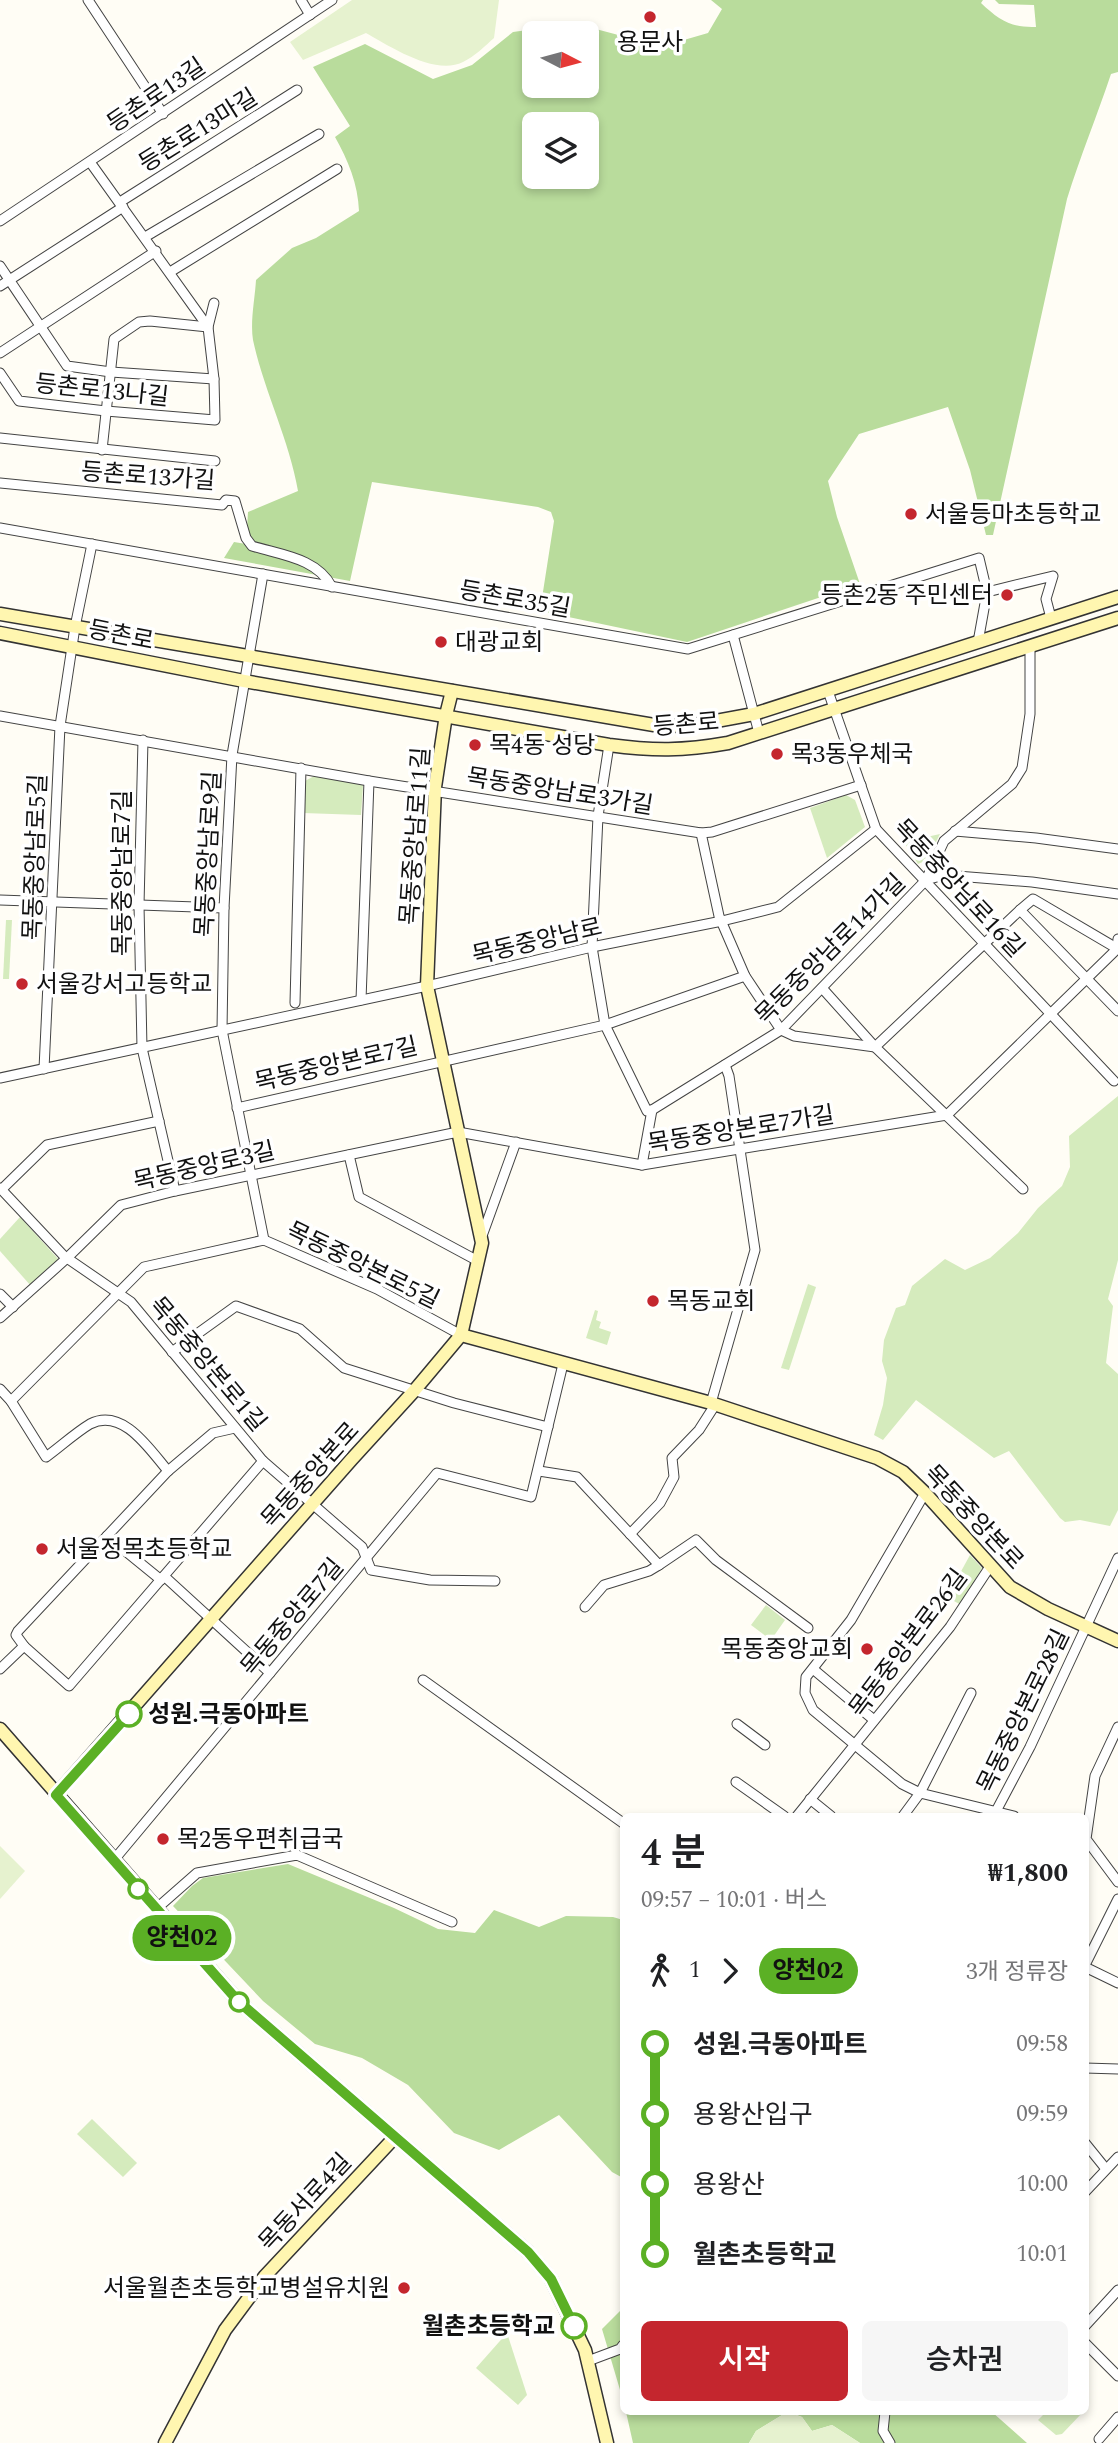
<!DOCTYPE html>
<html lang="ko">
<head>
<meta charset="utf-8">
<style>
	body { margin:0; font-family:Spectral,"Noto Sans KR",serif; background:#f6f6f6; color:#202124; height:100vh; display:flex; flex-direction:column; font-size:26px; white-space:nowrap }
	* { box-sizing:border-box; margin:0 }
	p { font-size:23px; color:#757577 }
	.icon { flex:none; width:38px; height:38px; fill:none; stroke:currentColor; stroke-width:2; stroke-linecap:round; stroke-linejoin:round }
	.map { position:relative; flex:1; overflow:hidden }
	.panel { position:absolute; left:620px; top:1813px; width:469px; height:602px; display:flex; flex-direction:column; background:#fff; border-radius:10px; box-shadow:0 4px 10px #0003 }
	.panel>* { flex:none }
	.badge { padding:0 14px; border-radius:23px; font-size:24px; line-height:46px }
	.needle { width:46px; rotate:96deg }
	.fabs { position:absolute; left:522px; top:21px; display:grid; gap:14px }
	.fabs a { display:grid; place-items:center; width:77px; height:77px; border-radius:10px; background:#fff; box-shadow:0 4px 10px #0003; font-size:35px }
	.map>.badge { position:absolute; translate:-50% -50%; box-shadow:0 0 0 4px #fff }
	.legs { display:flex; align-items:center; gap:10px; height:77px; padding:0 21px; font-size:23px }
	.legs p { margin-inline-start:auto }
	.head { display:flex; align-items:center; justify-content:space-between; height:119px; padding:0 21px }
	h1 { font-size:38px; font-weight:600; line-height:52px }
	.action { display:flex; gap:14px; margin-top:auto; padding:14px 21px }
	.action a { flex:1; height:80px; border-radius:10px; background:#c4262e; color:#fff; font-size:28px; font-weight:600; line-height:80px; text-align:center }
	.action a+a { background:#f6f6f6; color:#202124 }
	ul { padding:0 21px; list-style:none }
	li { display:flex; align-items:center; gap:24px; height:70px; font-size:26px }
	li i { display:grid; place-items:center; width:10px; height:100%; margin:0 9px; background:currentColor }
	li i::after { content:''; width:18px; height:18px; margin:-9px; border:5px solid; border-radius:50%; background:#fff }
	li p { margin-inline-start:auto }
	li:first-child i { background:linear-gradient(#0000 50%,currentColor 0) }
	li:last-child i { background:linear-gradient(currentColor 50%,#0000 0) }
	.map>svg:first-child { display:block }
	.green { fill:#d5ebbd }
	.forest { fill:#b9dc9c; fill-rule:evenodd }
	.pitch { fill:#e6f2cf }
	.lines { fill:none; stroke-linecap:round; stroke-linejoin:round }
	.street-casing { stroke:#444; stroke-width:11 }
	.secondary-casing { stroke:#333; stroke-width:15 }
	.street { stroke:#fff; stroke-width:9 }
	.secondary { stroke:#fff6b0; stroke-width:12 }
	.line-1-casing { stroke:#fff; stroke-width:16 }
	.line-1 { stroke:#5bb025; stroke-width:10 }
	.poi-dot { fill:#c4262e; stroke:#fff; stroke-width:2.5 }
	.stop-1-dot { fill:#fff; stroke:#5bb025; stroke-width:3.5 }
	.labels { text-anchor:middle; stroke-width:7; stroke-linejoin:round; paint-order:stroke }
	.poi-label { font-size:24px; fill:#111; stroke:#fff; text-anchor:start }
	.street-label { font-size:24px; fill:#111; stroke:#fff }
	.stop-label { font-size:24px; font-weight:bold; fill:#111; stroke:#fff; text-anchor:start }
</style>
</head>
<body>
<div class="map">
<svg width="1118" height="2443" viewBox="0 0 1118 2443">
	<rect width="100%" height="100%" fill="#fffdf5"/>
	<!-- green -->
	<g class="green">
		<path d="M 316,775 L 363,785 L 361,815 L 303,813 L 305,781 Z"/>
		<path d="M 846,795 L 855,800 L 865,827 L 827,858 L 810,808 Z"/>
		<path d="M 940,834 L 927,860 L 918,864 L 904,842 Z"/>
		<path d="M 6,920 L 12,920 L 9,979 L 3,979 Z"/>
		<path d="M 1118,1096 L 1118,1260 L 1108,1299 L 1113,1306 L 1106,1363 L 1118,1374 L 1118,1510 L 1110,1526 L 1080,1520 L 1065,1522 L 1060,1518 L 1009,1451 L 994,1458 L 916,1400 L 883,1440 L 874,1435 L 883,1405 L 887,1378 L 882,1361 L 884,1340 L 896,1308 L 905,1305 L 912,1286 L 945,1259 L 965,1270 L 990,1258 L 1018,1233 L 1038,1208 L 1062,1186 L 1070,1167 L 1069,1136 Z"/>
		<path d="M 20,1217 L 59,1260 L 31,1286 L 0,1251 L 0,1239 Z"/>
		<path d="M 808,1284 L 816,1287 L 789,1370 L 781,1368 Z"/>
		<path d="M 595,1310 L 598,1311 L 596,1320 L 601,1322 L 599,1328 L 611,1332 L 607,1345 L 586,1338 Z"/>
		<path d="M 970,1555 L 982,1568 L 961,1605 L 947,1597 Z"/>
		<path d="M 766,1605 L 785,1620 L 771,1640 L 751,1625 Z"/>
		<path d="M 92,2119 L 137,2163 L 123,2177 L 77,2134 Z"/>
		<path d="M 507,2333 L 527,2395 L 518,2405 L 476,2368 Z"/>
		<path d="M 1046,2412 L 1083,2412 L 1062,2434 L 1056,2435 L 1038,2420 Z"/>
	</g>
	<!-- forest -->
	<g class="forest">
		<path d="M 711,0 L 983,0 L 981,3 C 999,20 1011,28 1036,27 L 1034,5 L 999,4 L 995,0 L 1118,0 L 1118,72 L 1111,74 C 1097,116 1080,157 1067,199 L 993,535 L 986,535 L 970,470 L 948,407 L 859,434 L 828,481 L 837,517 L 860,584 L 687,642 L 540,611 L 554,521 L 551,512 L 538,507 L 372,482 L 350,581 L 224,558 L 234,542 L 246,544 L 248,512 L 298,491 C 289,439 264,391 253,340 C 250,322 255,298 256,280 L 292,248 L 316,238 L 359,211 C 358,184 348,160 335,137 L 350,126 L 313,67 L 365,44 L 433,79 L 472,65 L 513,32 L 542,28 L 592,28 L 641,41 L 677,42 L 708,33 L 722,9 ZM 534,33 L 586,33 L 586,86 L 534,86 ZM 534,124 L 586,124 L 586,177 L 534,177 Z"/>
		<path d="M 288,1864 L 394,1908 L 438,1929 L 475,1933 L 494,1910 L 539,1927 L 566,1916 L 613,1917 L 623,1920 L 623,2178 L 612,2172 L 559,2115 L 499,2150 L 454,2133 L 408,2085 L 362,2058 L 315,2044 L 263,2001 L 173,1906 L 192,1886 L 203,1878 Z"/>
		<path d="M 623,2305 L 623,2400 L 602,2329 L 620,2311 Z"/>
		<path d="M 626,2412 L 787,2412 L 756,2431 L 749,2443 L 633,2443 Z"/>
		<path d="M 789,2412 L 992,2412 L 1027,2443 L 860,2443 L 832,2425 L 812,2431 L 802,2417 Z"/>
	</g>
	<!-- pitch -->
	<g class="pitch">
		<path d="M 352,0 L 499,0 L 494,38 C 485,46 474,57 463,62 C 435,76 391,47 366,33 L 303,60 L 290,42 Z"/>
		<path d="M 0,1846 L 25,1871 L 0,1899 Z"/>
		<path d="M 787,2412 L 802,2417 L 812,2431 L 832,2425 L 860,2443 L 749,2443 L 756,2431 Z"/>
	</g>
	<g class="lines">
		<defs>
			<g id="street">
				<path d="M 88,0 L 163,114"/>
				<path d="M 301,0 L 310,15"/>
				<path d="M 120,202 L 297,90"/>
				<path d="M 0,221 L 332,0"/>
				<path d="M 145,237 L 319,134"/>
				<path d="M 0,266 L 67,366 L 111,372 L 214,379"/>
				<path d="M 170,272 L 337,169"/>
				<path d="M 0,286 L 123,207"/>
				<path d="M 0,353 L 156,251"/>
				<path d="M 0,373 L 19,401 L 106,411 L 215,420 L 214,379 L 208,327 L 90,162"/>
				<path d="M 0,438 L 215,461"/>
				<path d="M 102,450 L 114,339 L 139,322 L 150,321 L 208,327 L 214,303"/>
				<path d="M 0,483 L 222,505 L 226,500 L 235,501 L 246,538 L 252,546 C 281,555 317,558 332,587"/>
				<path d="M 0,528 L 688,649 L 979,558 L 987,592 L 1053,576 L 1046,599 L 1051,618"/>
				<path d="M 263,574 L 232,755 L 224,908 L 222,1030 L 264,1240"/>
				<path d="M 733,635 L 759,733"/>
				<path d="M 978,642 L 987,592"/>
				<path d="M 828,691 L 876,829 L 1114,1081"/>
				<path d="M 0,716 L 369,781 L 701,833 L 712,832 L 861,785"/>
				<path d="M 143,740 L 139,905 L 142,1048 L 175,1191"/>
				<path d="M 609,745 L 598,816 L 592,947 L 605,1025 L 647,1111 L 652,1110 L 642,1165"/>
				<path d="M 955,831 L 1036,838 L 1118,849"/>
				<path d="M 701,833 L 719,916 L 745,976 L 781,1030 L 794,1036 L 875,1047 L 1020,910 L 1118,1011"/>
				<path d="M 926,880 L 944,875 L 1032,882 L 1118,894"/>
				<path d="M 0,900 L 224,908"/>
				<path d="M 1020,910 L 1033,899 L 1118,949"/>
				<path d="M 822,988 L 875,1047 L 1023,1189"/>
				<path d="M 361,1000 L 369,781"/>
				<path d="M 295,1003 L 301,768"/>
				<path d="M 44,1069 L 60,726 L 75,627 L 92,544"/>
				<path d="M 0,1078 L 427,986 L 592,947 L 722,921 L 778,907 L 876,829"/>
				<path d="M 237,1108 L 605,1025 L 745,976"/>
				<path d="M 652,1110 L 781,1030 L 926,880 L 944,841 L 1012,784 L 1022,768 L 1030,714 L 1030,646"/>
				<path d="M 349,1155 L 359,1197 L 478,1261"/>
				<path d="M 0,1188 L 64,1256 L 131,1302 L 263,1461 L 362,1547 L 371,1570 L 430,1580 L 495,1581"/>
				<path d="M 2,1189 L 47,1145 L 159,1121"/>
				<path d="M 482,1236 L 516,1142"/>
				<path d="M 0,1294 L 13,1307"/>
				<path d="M 0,1318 L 67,1258 L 121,1205 L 175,1191 L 458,1132 L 642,1165 L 947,1115 L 1117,949 L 1118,939"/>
				<path d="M 172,1352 L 236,1306 L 300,1329 L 344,1368 L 454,1403 L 548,1427"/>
				<path d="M 0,1389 L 11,1401 L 46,1457 C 60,1447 75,1433 90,1424 C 123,1407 150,1450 168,1471"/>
				<path d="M 11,1401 L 144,1267 L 264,1240 L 377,1289 L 461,1335"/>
				<path d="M 711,1403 L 755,1250 L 729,1076 L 725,1065"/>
				<path d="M 539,1471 L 577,1477 L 659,1565 L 696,1540 L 716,1560 L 808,1628"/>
				<path d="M 925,1493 L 851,1620 L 806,1677 L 805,1693 L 813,1710 L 902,1784 L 920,1793 L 1014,1816"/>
				<path d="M 630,1534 L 660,1503 L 674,1477 L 672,1458 L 699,1430 L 715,1405"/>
				<path d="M 107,1536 L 161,1580"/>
				<path d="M 164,1576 L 270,1673"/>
				<path d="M 585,1607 L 604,1585 L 649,1571 L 659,1565"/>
				<path d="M 24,1646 L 69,1686 L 263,1461"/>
				<path d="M 0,1669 L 24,1646 L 16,1635 L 18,1631 L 168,1471 L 213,1433 L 235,1428"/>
				<path d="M 813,1669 L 874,1720"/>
				<path d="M 423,1680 L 623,1823"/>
				<path d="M 737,1724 L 765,1745"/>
				<path d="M 1118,1727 L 1095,1776 L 1086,1839 L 1118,1882"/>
				<path d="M 736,1782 L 784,1816"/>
				<path d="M 810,1799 L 831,1816"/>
				<path d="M 994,1815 L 1030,1747 L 1118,1558"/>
				<path d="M 797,1816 L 950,1627 L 991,1565"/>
				<path d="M 903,1816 L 920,1793 L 971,1693"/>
				<path d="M 113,1861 L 437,1473 L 531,1497 L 563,1364"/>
				<path d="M 156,1909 L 197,1873 L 297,1855 L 452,1922"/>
				<path d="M 1085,1965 L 1118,1899"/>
				<path d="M 1085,1967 L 1118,1983"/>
				<path d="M 1085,2068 L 1118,2069"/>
				<path d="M 1085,2143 L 1106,2169"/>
				<path d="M 1085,2192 L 1118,2157"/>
				<path d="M 1085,2326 L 1118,2290"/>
				<path d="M 1085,2343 L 1118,2376"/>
				<path d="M 588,2361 L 620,2349 L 623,2345"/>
				<path d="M 885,2412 L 883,2431 L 890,2443"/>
				<path d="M 1099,2439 L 1118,2417"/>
			</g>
			<g id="secondary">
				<path d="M 0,614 L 654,725 L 689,726 L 754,714 L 1118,597"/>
				<path d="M 0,633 L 244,681 L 609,745 C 654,751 683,751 728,743 L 1118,618"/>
				<path d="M 452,691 L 446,715 L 435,787 L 427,986 L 482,1243 L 461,1335"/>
				<path d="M 0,1729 L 238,2001 L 528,2252 L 551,2279 L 585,2350 L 607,2443"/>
				<path d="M 56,1795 L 351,1460 L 414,1391 L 461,1335 L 711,1403 L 877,1458 L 903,1472 L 925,1493 L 1010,1587 L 1048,1609 L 1118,1641"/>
				<path d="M 165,2443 L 225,2330 L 265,2276 L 395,2137"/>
			</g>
		</defs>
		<!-- street casing -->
		<use href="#street" class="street-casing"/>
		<!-- secondary casing -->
		<use href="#secondary" class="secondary-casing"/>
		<!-- street -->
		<use href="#street" class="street"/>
		<!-- secondary -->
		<use href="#secondary" class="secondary"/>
	</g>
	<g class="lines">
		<defs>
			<path id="line-1" d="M 129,1714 L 56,1795 L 238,2001 L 528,2252 L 551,2279 L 574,2326"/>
		</defs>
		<!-- line-1 casing -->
		<use href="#line-1" class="line-1-casing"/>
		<!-- line-1 -->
		<use href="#line-1" class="line-1"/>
	</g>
	<!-- markers -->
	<g class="poi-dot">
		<circle cx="650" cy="17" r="7"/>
		<circle cx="911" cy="514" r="7"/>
		<circle cx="1007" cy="595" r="7"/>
		<circle cx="441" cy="642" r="7"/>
		<circle cx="475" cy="745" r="7"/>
		<circle cx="777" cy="754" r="7"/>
		<circle cx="22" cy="984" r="7"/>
		<circle cx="653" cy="1301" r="7"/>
		<circle cx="42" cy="1549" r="7"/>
		<circle cx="867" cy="1649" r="7"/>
		<circle cx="163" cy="1839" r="7"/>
		<circle cx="404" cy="2288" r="7"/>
	</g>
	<g class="stop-1-dot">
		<circle cx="129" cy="1714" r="12"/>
		<circle cx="138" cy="1889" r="9"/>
		<circle cx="239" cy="2002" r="9"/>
		<circle cx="574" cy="2326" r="12"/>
	</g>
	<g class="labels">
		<!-- poi labels -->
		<g class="poi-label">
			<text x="650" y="50" text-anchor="middle">용문사</text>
			<text x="925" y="522">서울등마초등학교</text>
			<text x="993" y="603" text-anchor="end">등촌2동 주민센터</text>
			<text x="455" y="650">대광교회</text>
			<text x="489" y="753">목4동 성당</text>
			<text x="791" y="762">목3동우체국</text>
			<text x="36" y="992">서울강서고등학교</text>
			<text x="667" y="1309">목동교회</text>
			<text x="56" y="1557">서울정목초등학교</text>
			<text x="853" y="1657" text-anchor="end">목동중앙교회</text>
			<text x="177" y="1847">목2동우편취급국</text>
			<text x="390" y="2296" text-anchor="end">서울월촌초등학교병설유치원</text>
		</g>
		<!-- street labels -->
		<g class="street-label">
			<text transform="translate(156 95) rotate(-34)" y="8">등촌로13길</text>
			<text transform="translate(198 130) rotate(-32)" y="8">등촌로13마길</text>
			<text transform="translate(102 390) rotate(6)" y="8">등촌로13나길</text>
			<text transform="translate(148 476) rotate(4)" y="8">등촌로13가길</text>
			<text transform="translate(515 599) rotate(10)" y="8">등촌로35길</text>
			<text transform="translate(121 635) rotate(11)" y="8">등촌로</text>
			<text transform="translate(686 724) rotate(-5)" y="8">등촌로</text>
			<text transform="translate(560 791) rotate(9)" y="8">목동중앙남로3가길</text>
			<text transform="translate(415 836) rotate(-86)" y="8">목동중앙남로11길</text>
			<text transform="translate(208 854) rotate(-87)" y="8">목동중앙남로9길</text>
			<text transform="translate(35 857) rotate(-88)" y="8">목동중앙남로5길</text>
			<text transform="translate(122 873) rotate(-90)" y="8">목동중앙남로7길</text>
			<text transform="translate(959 888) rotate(47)" y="8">목동중앙남로16길</text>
			<text transform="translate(537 941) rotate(-13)" y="8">목동중앙남로</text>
			<text transform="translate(830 949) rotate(-45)" y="8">목동중앙남로14가길</text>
			<text transform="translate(336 1064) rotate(-13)" y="8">목동중앙본로7길</text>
			<text transform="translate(741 1129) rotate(-9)" y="8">목동중앙본로7가길</text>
			<text transform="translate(204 1166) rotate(-13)" y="8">목동중앙로3길</text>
			<text transform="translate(363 1265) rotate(26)" y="8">목동중앙본로5길</text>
			<text transform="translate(208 1364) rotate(50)" y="8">목동중앙본로1길</text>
			<text transform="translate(310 1475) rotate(-48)" y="8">목동중앙본로</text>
			<text transform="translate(974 1517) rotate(47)" y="8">목동중앙본로</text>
			<text transform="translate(292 1617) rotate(-50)" y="8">목동중앙로7길</text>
			<text transform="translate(908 1643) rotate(-53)" y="8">목동중앙본로26길</text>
			<text transform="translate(1023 1711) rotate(-64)" y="8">목동중앙본로28길</text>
			<text transform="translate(305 2202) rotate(-47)" y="8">목동서로4길</text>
		</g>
		<!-- stop labels -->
		<g class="stop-label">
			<text x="148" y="1722">성원.극동아파트</text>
			<text x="555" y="2334" text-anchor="end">월촌초등학교</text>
		</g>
	</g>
</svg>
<div class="fabs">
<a><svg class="needle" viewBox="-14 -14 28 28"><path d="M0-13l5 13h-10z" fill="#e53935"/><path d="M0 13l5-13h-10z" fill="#757577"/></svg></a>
<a><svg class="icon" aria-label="layers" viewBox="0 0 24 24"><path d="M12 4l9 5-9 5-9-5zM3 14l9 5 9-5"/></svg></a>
</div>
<b class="badge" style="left:182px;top:1938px;background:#5bb025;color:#111">양천02</b>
<section class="panel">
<div class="head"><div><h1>4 분</h1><p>09:57 – 10:01 · 버스</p></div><b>₩1,800</b></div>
<div class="legs"><svg class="icon" aria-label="walk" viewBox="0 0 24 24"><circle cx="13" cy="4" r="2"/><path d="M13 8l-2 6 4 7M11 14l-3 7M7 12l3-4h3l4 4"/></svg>1<svg class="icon" aria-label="forward" viewBox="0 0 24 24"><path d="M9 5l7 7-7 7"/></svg><b class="badge" style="background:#5bb025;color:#111">양천02</b><p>3개 정류장</p></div>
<ul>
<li><i style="color:#5bb025"></i><b>성원.극동아파트</b><p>09:58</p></li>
<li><i style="color:#5bb025"></i><span>용왕산입구</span><p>09:59</p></li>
<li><i style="color:#5bb025"></i><span>용왕산</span><p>10:00</p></li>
<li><i style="color:#5bb025"></i><b>월촌초등학교</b><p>10:01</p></li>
</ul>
<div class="action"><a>시작</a><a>승차권</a></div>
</section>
</div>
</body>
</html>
